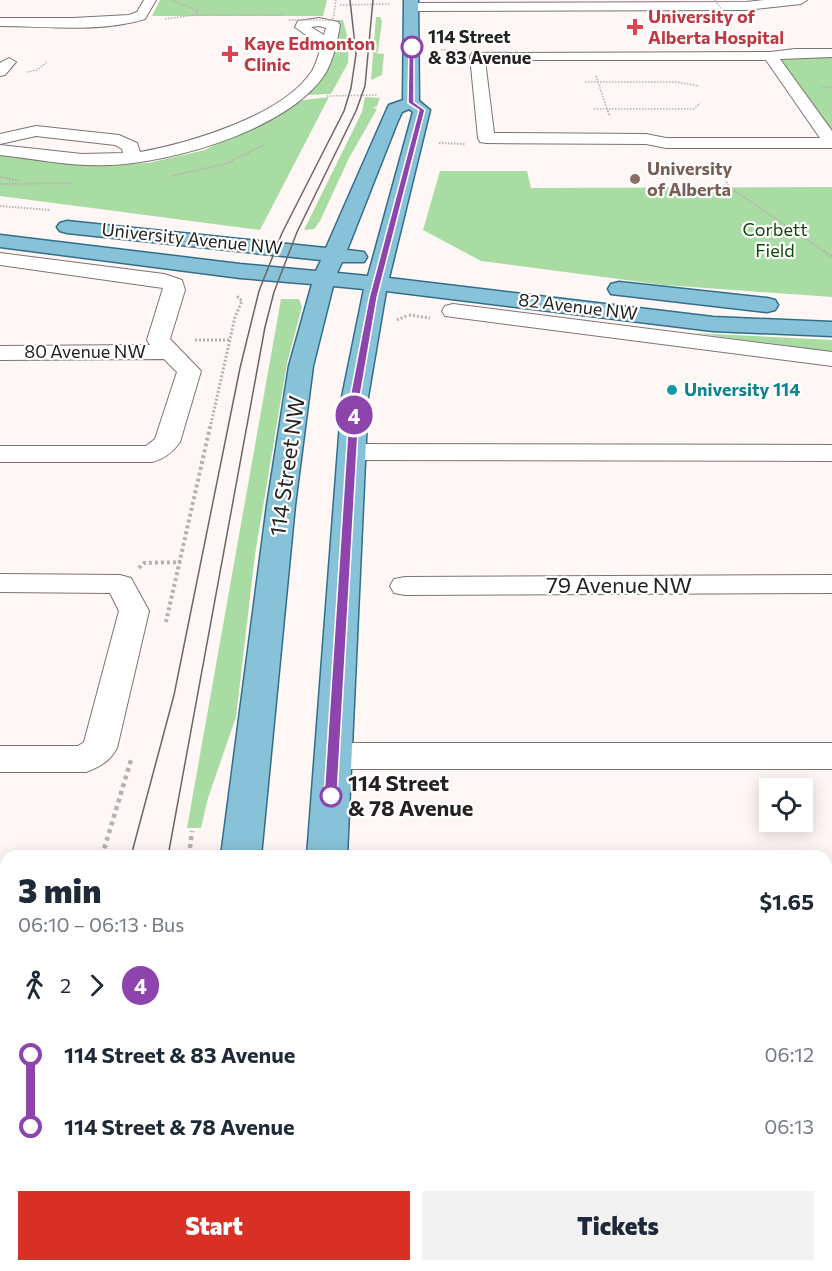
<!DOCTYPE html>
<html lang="en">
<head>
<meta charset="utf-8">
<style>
	body { margin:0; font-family:Commissioner,sans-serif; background:#f2f2f3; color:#1f2937; height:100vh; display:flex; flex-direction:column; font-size:22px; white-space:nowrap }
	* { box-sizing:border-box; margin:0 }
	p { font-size:20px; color:#747a83 }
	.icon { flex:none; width:33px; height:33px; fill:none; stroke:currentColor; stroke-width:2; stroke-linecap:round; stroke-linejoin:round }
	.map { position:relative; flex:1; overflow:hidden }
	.details { position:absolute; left:0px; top:850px; width:832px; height:422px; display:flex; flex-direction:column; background:#fff; border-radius:18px 18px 0 0; box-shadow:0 3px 15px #0003 }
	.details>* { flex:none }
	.badge { padding:0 12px; border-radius:20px; font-size:21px; line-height:39px }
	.fabs { position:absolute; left:759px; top:778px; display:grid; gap:12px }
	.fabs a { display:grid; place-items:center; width:54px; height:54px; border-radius:0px; background:#fff; box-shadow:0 3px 15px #0003; font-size:30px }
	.map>.badge { position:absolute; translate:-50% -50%; box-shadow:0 0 0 3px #fff }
	.legs { display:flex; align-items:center; gap:9px; height:66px; padding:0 18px; font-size:20px }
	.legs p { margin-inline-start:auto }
	.summary { display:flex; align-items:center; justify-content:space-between; height:102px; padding:0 18px }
	h1 { font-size:33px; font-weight:800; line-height:45px }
	.primary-button { display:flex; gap:12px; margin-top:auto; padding:12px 18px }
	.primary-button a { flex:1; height:69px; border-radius:0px; background:#d93025; color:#fff; font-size:24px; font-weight:800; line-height:69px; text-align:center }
	.primary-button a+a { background:#f2f2f3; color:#1f2937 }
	ul { padding:0 18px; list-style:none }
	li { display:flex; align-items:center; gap:21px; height:72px; font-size:22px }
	li i { display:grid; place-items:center; width:9px; height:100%; margin:0 8px; background:currentColor }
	li i::after { content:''; width:15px; height:15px; margin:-8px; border:4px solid; border-radius:50%; background:#fff }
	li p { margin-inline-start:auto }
	li:first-child i { background:linear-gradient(#0000 50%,currentColor 0) }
	li:last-child i { background:linear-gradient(currentColor 50%,#0000 0) }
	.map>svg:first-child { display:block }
	.green { fill:#a9dca3 }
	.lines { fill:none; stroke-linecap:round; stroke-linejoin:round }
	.minor-casing { stroke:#7c7471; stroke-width:2 }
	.major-casing { stroke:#316f88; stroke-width:3 }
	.path-far5 { stroke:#b7b0af; stroke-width:1.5; stroke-dasharray:1.5 1.5; stroke-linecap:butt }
	.path-far4 { stroke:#b7b0af; stroke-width:2; stroke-dasharray:1.5 1.5; stroke-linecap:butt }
	.path-far3 { stroke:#b7b0af; stroke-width:3; stroke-dasharray:2 2; stroke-linecap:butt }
	.path-far2 { stroke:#b7b0af; stroke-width:4; stroke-dasharray:3 3; stroke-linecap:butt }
	.path-far1 { stroke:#b7b0af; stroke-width:4.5; stroke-dasharray:4 4; stroke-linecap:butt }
	.path { stroke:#b7b0af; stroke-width:5; stroke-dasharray:4.5 4.5; stroke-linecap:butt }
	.minor { fill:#fff; fill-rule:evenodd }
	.major { fill:#88c2d9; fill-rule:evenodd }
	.tram-far1 { stroke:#6a6664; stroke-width:1.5 }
	.tram { stroke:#6a6664; stroke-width:2 }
	.path-bridge { stroke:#b7b0af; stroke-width:1.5; stroke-dasharray:1.5 1.5; stroke-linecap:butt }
	.line-1 { fill:#8e44ad; stroke:#fff; stroke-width:1.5 }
	.health-dot { fill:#e0444e; stroke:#fff; stroke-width:2 }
	.stop-1-dot { fill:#fff; stroke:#8e44ad; stroke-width:3 }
	.education-dot { fill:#8d6e63; stroke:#fff; stroke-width:2 }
	.culture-dot { fill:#0f9aa8; stroke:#fff; stroke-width:2 }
	.labels { text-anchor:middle; stroke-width:4.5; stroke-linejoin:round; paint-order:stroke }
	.far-health-label { font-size:18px; font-weight:bold; fill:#be3a42; stroke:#fff; text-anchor:start }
	.far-stop-label { font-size:18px; font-weight:bold; fill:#242120; stroke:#fff; text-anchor:start }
	.far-education-label { font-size:18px; font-weight:bold; fill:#785e54; stroke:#fff; text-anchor:start }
	.far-park-label { font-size:18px; fill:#0e4908; stroke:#fff }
	.far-street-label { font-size:18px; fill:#242120; stroke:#fff }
	.far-culture-label { font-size:18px; font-weight:bold; fill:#0d838f; stroke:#fff; text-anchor:start }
	.street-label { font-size:22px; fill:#242120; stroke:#fff }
	.stop-label { font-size:22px; font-weight:bold; fill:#242120; stroke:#fff; text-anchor:start }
</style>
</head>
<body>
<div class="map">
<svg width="832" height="1271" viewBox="0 0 832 1271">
	<rect width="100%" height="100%" fill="#fff7f5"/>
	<!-- green -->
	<g class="green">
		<path d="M 160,0 L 327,0 L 323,16 L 152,16 Z"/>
		<path d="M 376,17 L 380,17 L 382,21 L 378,52 L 375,53 L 384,54 L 382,75 L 371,80 Z"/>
		<path d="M 337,20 L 343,20 L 349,43 L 348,63 L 331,94 L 304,95 L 330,65 Z"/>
		<path d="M 832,55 L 832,133 L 780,60 Z"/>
		<path d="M 329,97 L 260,230 L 0,196 L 0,154 L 95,164 L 148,163 L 205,150 L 295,101 Z"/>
		<path d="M 365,97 L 380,98 L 377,106 L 373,108 L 377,109 L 349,158 L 320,221 L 314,229 L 304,230 L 362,112 Z"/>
		<path d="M 440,171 L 527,171 L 531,188 L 832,187 L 832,297 L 664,285 L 481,261 L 423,230 Z"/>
		<path d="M 281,299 L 299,299 L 302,307 L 287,363 L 255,555 L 236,717 L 208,798 L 201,828 L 187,828 Z"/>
		<path d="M 694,333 L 832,340 L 832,352 Z"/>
		<path d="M 827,1052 L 832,1052 L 832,1271 L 365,1271 L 366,1266 L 826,1266 Z"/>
	</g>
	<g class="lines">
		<defs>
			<g id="minor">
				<path d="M 144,0 L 156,0 L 145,19 C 100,33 46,26 0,26 L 0,18 L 73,18 L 129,15 L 137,12 Z"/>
				<path d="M 765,0 L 807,0 L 801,4 L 746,10 L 411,11 L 404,7 L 411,3 L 746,2 Z"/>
				<path d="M 319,18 L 338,22 L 340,25 C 337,42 333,63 323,77 C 285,130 172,163 109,165 C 73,167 36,159 0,155 L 0,145 L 82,154 L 123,153 L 122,149 L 115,145 L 36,136 L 0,144 L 0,134 L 36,126 L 119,135 L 137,143 L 140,152 C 189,143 283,116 312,71 C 316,64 319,54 321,46 L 295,27 L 298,21 ZM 319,26 L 326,28 L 324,35 L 311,27 Z"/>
				<path d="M 795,49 L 832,49 L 832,57 L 780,59 L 832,131 L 832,148 L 666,148 L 646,144 L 486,143 L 480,142 L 478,138 L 470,56 L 472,53 L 770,52 ZM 485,60 L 766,60 L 820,138 L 666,138 L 646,134 L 494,133 Z"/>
				<path d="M 9,58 L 16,62 L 5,75 L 0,76 L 0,63 Z"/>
				<path d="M 0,253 L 164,274 L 182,280 L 185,290 L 170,339 L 201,371 L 180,442 C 173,452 164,459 152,462 L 0,462 L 0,446 L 146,446 L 155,439 L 177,372 L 164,359 L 0,360 L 0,346 L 150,345 L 147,340 L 163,288 L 0,265 Z"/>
				<path d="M 453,304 L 832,352 L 832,366 L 445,316 L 442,311 L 445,306 Z"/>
				<path d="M 351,444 L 832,445 L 832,461 L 351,460 L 342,458 L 338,452 L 342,446 Z"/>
				<path d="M 0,574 L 120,575 L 131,578 L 149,611 L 117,748 C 110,761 100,767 86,772 L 0,772 L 0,746 L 78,746 L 84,742 L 119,611 L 110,593 L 0,592 Z"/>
				<path d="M 832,575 L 832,593 L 405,595 L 394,593 L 390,586 L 394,579 L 405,577 Z"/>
				<path d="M 333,743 L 832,743 L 832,769 L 333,769 L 321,765 L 315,756 L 321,747 Z"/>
				<rect x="826" y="985" width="6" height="36"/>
			</g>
			<g id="major">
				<path d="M 404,0 L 418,0 L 419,101 L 430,110 L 389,278 L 713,317 L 832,322 L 832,336 L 713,331 L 386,291 L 368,397 L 347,856 L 307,856 L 342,397 L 364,289 L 333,286 L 313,366 L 295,505 L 261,856 L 221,856 L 267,505 L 289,366 L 312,284 L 240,278 L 0,247 L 0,235 L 240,264 L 316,271 L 321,260 L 67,233 L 60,231 L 57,227 L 60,223 L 67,221 L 326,248 L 387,109 L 389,105 L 403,100 ZM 409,109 L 413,112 L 368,276 L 337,273 L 342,262 L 364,262 L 367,257 L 364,252 L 347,250 L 397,123 L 402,112 Z"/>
				<path d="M 619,282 L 767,298 L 775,300 L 778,305 L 775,310 L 767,312 L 611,294 L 608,289 L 611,284 Z"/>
				<rect x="166" y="1266" width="52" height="5"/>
				<rect x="265" y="1266" width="52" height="5"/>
			</g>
		</defs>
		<!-- minor casing -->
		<use href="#minor" class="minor-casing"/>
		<!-- major casing -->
		<use href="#major" class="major-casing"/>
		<!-- path-far5 -->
		<g class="path-far5">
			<path d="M 172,0 L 198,11 L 196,15"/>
			<path d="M 340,5 L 390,4"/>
			<path d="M 165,19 L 195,15 L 283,15"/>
			<path d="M 440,37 L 459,37"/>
			<path d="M 441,50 L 458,50"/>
			<path d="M 27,72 L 37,70 L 47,62"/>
			<path d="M 596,76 L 608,112"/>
			<path d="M 585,82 L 677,82 L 699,86"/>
			<path d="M 821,87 L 832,87"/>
			<path d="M 327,96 L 377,95"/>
			<path d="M 594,109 L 694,109 L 700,103"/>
		</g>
		<!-- path-far4 -->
		<g class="path-far4">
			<path d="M 608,111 L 610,117"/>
			<path d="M 439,143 L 465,144"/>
			<path d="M 171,176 L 225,164 L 263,145"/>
			<path d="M 0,177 L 20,181"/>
			<path d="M 725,179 L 729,187 L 825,252"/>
			<path d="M 0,184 L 71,183"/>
			<path d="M 0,206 L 50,210"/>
		</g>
		<!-- path-far3 -->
		<g class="path-far3">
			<path d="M 823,251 L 832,257"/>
			<path d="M 409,315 L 430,318"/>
			<path d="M 397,320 L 408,315"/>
			<path d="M 195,340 L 230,340"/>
			<path d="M 210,428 L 235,317 L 242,301 L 237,296"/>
		</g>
		<!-- path-far2 -->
		<g class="path-far2">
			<path d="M 139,568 L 144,563 L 181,562"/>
			<path d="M 166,622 L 210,427"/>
		</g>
		<!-- path-far1 -->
		<g class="path-far1">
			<path d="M 102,856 L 131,760"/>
			<path d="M 189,856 L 192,831"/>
		</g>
		<!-- path -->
		<path class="path" d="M 0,1202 L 6,1184"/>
		<!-- minor -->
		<use href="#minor" class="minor"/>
		<!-- major -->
		<use href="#major" class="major"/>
		<!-- tram-far1 -->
		<g class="tram-far1">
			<path d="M 131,856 L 174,695 L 240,368 L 259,291 L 282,233 L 344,111 L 351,88 L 356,54 L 350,0"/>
			<path d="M 168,856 L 265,327 L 274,292 L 297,232 L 356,111 L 365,86 L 373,0"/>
		</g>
		<!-- tram -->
		<g class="tram">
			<path d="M 25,1271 L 26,1266"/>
			<path d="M 91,1271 L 92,1266"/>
		</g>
		<!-- path-bridge -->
		<g class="path-bridge">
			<path d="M 715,0 L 726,16"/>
			<path d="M 289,20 L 333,20 L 336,0"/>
		</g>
	</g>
	<!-- line-1 -->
	<path class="line-1" d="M 412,46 L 414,47 L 414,102 L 425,110 L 377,298 L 360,397 L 337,796 L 331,801 L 324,796 L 350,397 L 369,298 L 419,110 L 408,103 L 409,47 Z"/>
	<!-- markers -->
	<g class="health-dot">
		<path d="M632 18h6v6h6v6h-6v6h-6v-6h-6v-6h6z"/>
		<path d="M227 45h6v6h6v6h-6v6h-6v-6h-6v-6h6z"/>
	</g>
	<g class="stop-1-dot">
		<circle cx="412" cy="47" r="10"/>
		<circle cx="331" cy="796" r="10"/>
	</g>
	<circle class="education-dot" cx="635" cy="179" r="6"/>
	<circle class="culture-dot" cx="672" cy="390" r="6"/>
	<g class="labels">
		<!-- far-health labels -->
		<g class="far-health-label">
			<text x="648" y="23">University of<tspan x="648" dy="21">Alberta Hospital</tspan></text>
			<text x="244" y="50">Kaye Edmonton<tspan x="244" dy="21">Clinic</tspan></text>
		</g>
		<!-- far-stop labels -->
		<g class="far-stop-label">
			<text x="428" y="43">114 Street<tspan x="428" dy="21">&amp; 83 Avenue</tspan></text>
		</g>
		<!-- far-education labels -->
		<g class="far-education-label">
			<text x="647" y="175">University<tspan x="647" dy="21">of Alberta</tspan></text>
		</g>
		<!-- far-park labels -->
		<g class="far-park-label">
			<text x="775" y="236">Corbett<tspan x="775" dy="21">Field</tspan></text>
		</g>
		<!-- far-street labels -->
		<g class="far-street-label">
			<text transform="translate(192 239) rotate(6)" y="6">University Avenue NW</text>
			<text transform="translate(578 307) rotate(7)" y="6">82 Avenue NW</text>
			<text x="85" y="358">80 Avenue NW</text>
		</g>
		<!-- far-culture labels -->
		<g class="far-culture-label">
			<text x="684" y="396">University 114</text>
		</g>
		<!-- street labels -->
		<g class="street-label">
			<text transform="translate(287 466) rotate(-82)" y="8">114 Street NW</text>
			<text x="619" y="593">79 Avenue NW</text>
		</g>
		<!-- stop labels -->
		<g class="stop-label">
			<text x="348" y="791">114 Street<tspan x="348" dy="25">&amp; 78 Avenue</tspan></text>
		</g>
	</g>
</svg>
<div class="fabs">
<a><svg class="icon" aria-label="locate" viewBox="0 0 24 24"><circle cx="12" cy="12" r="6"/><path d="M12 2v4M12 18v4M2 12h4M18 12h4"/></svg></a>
</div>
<b class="badge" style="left:354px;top:415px;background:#8e44ad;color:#fff">4</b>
<section class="details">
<div class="summary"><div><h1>3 min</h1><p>06:10 – 06:13 · Bus</p></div><b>$1.65</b></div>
<div class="legs"><svg class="icon" aria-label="walk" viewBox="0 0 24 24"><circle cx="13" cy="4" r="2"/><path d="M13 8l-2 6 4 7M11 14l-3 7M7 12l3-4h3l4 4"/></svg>2<svg class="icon" aria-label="forward" viewBox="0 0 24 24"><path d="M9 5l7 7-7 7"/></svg><b class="badge" style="background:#8e44ad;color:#fff">4</b></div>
<ul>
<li><i style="color:#8e44ad"></i><b>114 Street &amp; 83 Avenue</b><p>06:12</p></li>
<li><i style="color:#8e44ad"></i><b>114 Street &amp; 78 Avenue</b><p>06:13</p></li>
</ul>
<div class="primary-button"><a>Start</a><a>Tickets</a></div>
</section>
</div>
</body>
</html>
